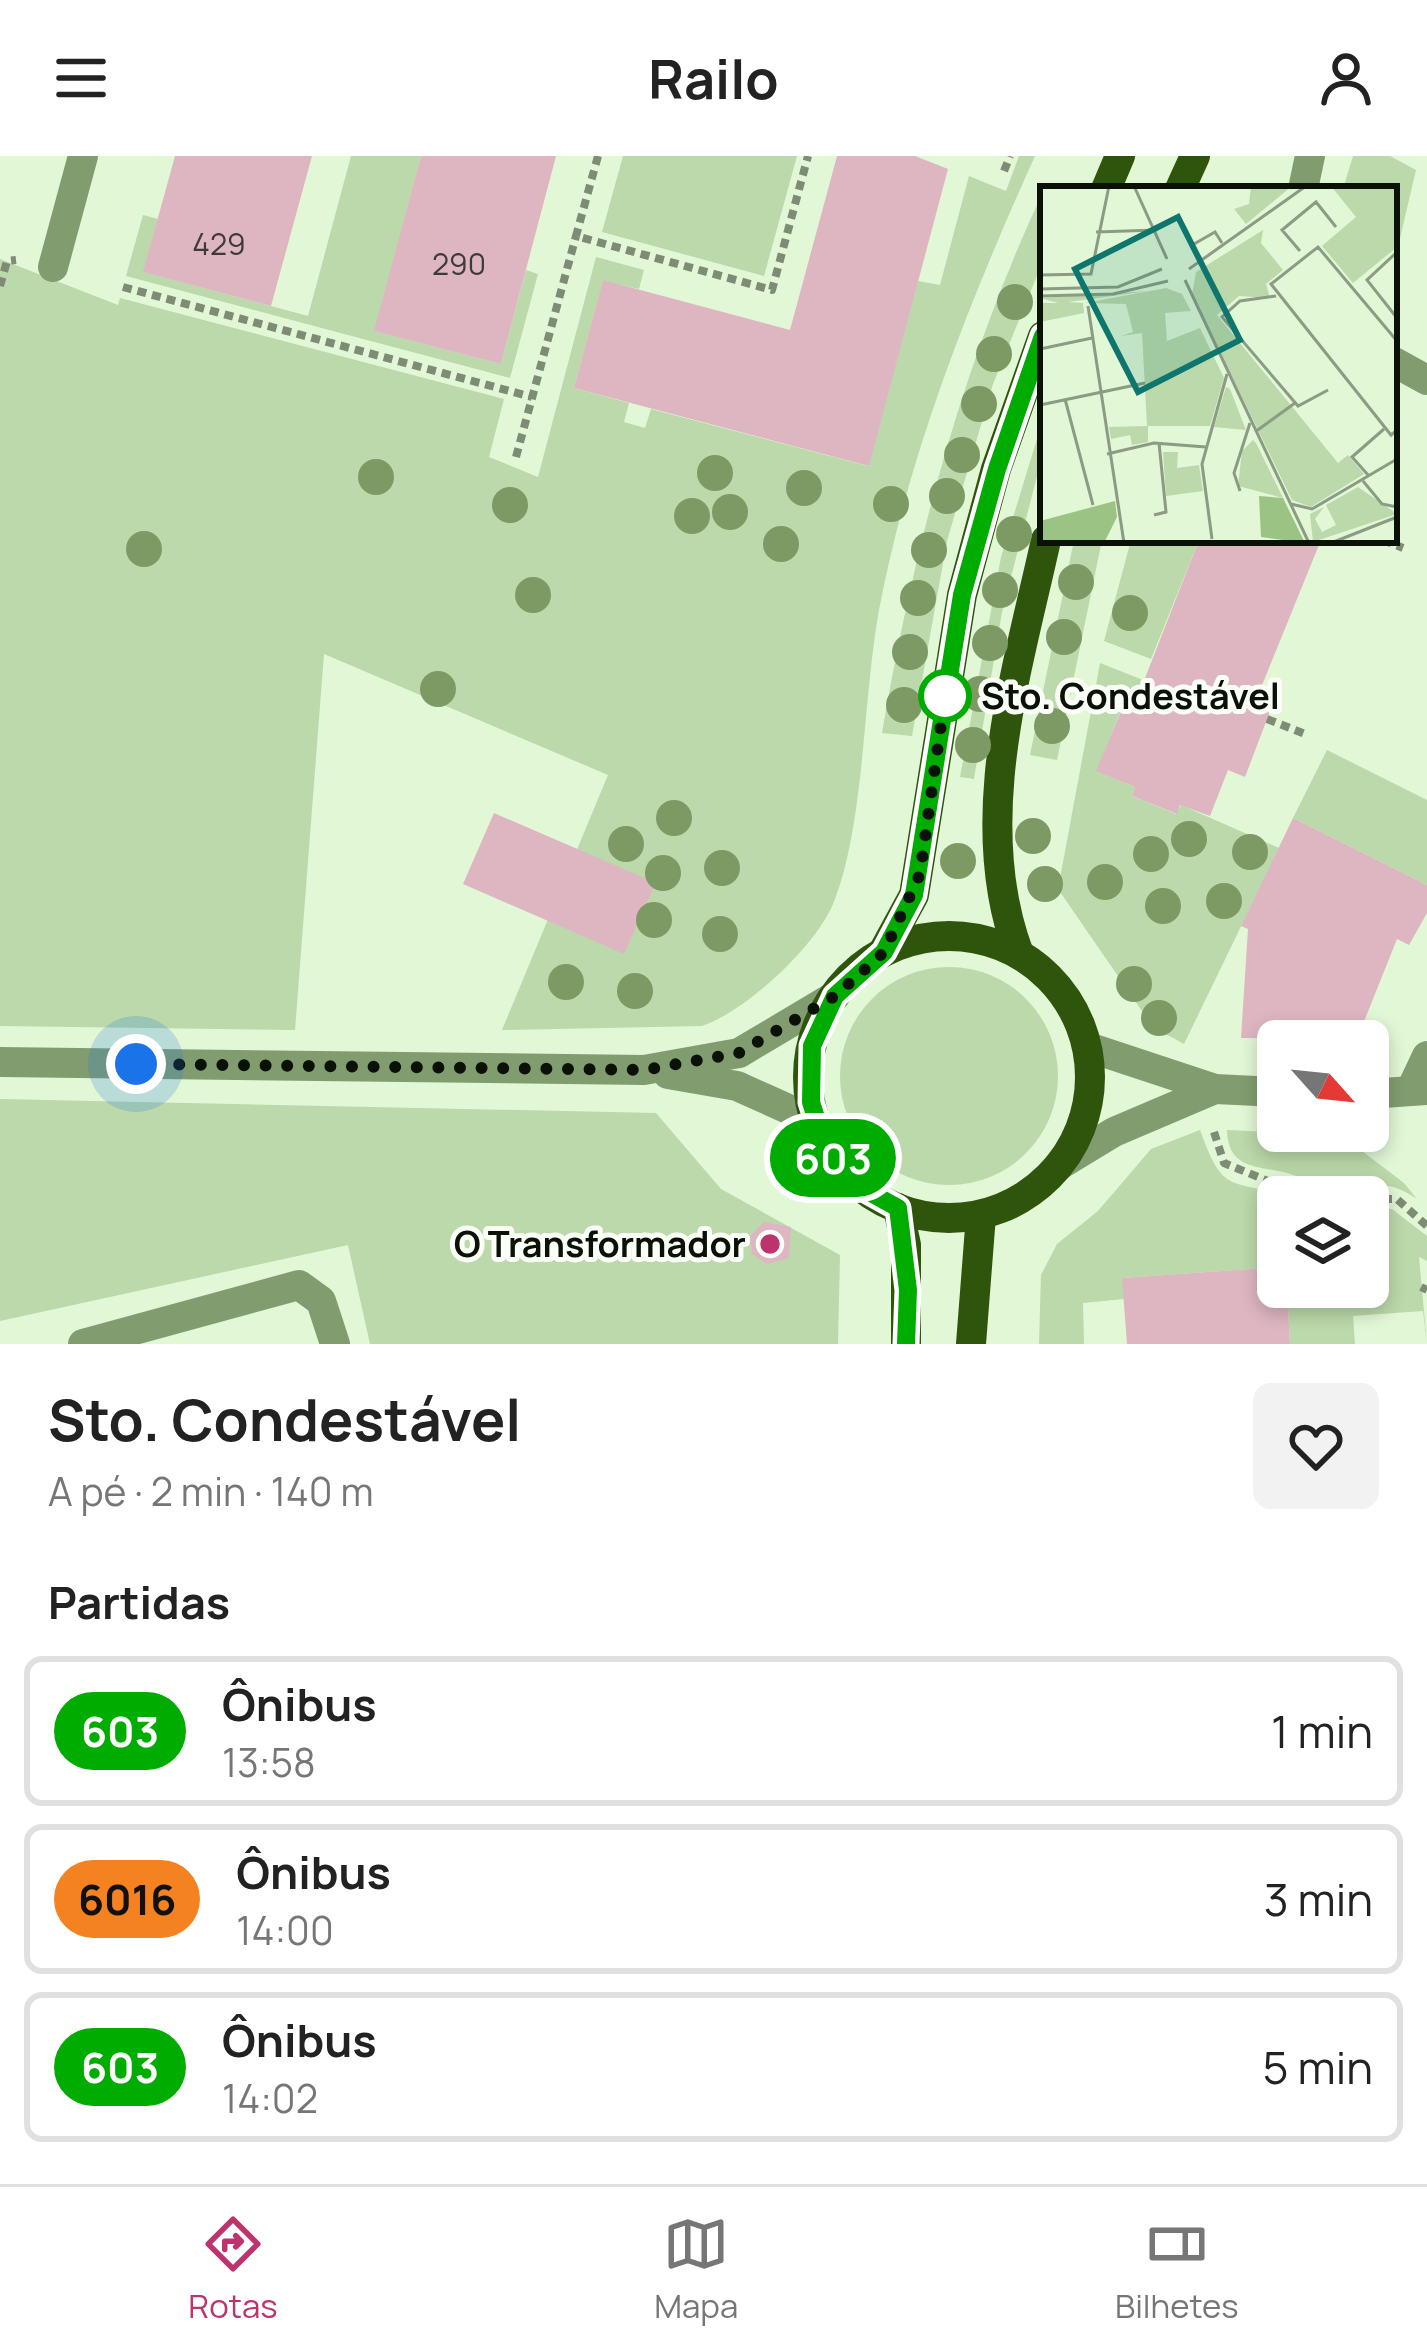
<!DOCTYPE html>
<html lang="pt">
<head>
<meta charset="utf-8">
<style>
	body { margin:0; font-family:Manrope,sans-serif; background:#f2f2f2; color:#222; height:100vh; display:flex; flex-direction:column; font-size:45px; white-space:nowrap }
	* { box-sizing:border-box; margin:0 }
	p { font-size:39px; color:#767676 }
	.icon { flex:none; width:66px; height:66px; fill:none; stroke:currentColor; stroke-width:2; stroke-linecap:round; stroke-linejoin:round }
	.map { position:relative; height:1188px; overflow:hidden }
	.drawer { display:flex; flex-direction:column; background:#fff; flex:1 }
	.drawer>* { flex:none }
	.badge { padding:0 24px; border-radius:39px; font-size:42px; line-height:78px }
	.needle { width:78px; rotate:117deg }
	.controls { position:absolute; left:1257px; top:864px; display:grid; gap:24px }
	.controls a { display:grid; place-items:center; width:132px; height:132px; border-radius:18px; background:#fff; box-shadow:0 6px 18px #0003; font-size:60px }
	.you { position:absolute; width:60px; height:60px; margin:-30px; border:9px solid #fff; border-radius:50%; background:#1a73e8; box-shadow:0 0 0 18px #1a73e833 }
	.map>.badge { position:absolute; translate:-50% -50%; box-shadow:0 0 0 6px #fff }
	h2 { padding:0 48px; font-size:45px; line-height:108px }
	.round { display:grid; place-items:center; flex:none; width:126px; height:126px; border-radius:18px; background:#f2f2f2 }
	.overview { display:flex; align-items:center; justify-content:space-between; height:204px; padding:0 48px }
	h1 { font-size:57px; font-weight:700; line-height:90px }
	ul { padding:0; list-style:none }
	li { display:flex; align-items:center; gap:36px; height:150px; margin:0 24px 18px; padding:0 24px; border:6px solid #e0e0e0; border-radius:18px }
	li div { flex:1 }
	li b { display:block; font-size:45px }
	li em { font-style:normal }
	li .badge { min-width:132px; font-weight:700; text-align:center }
	header { display:flex; justify-content:space-between; align-items:center; height:156px; padding:0 48px; background:#fff; font-size:54px; font-weight:700 }
	.dock { display:flex; justify-content:space-around; align-items:center; height:168px; border-top:3px solid #e0e0e0; background:#fff; font-size:33px; color:#767676 }
	.dock a { display:grid; justify-items:center; gap:6px }
	.dock .current { color:#bd336e }
	.map>svg:first-child { display:block }
	.green { fill:#bbd9aa }
	.building { fill:#deb6c2 }
	.lines { fill:none; stroke-linecap:round; stroke-linejoin:round }
	.path { stroke:#7e8c76; stroke-width:8; stroke-dasharray:9 6; stroke-linecap:butt }
	.minor { stroke:#819d70; stroke-width:30 }
	.major { stroke:#2f550d; stroke-width:30 }
	.tree { fill:#7d9a65 }
	.line-casing { stroke:#fff; stroke-width:27 }
	.line { stroke:#00ac00; stroke-width:18 }
	.walk { stroke:#0a1107; stroke-width:12; stroke-dasharray:0 21.6 }
	.stop-dot { fill:#fff; stroke:#00ac00; stroke-width:6 }
	.poi-dot { fill:#bd336e; stroke:#fafef7; stroke-width:4.5 }
	.labels { text-anchor:middle; stroke-width:10; stroke-linejoin:round; paint-order:stroke }
	.number-label { font-size:30px; fill:#3f3a36 }
	.stop-label { font-size:36px; font-weight:bold; fill:#0a1107; stroke:#fafef7; text-anchor:start }
	.poi-label { font-size:36px; font-weight:bold; fill:#0a1107; stroke:#fafef7; text-anchor:end }
	.inset-road { fill:none; stroke:#8c9b83; stroke-width:3 }
	.view { fill:#0f766e; fill-opacity:0.15; stroke:#0f766e; stroke-width:6 }
	.inset-edge { fill:none; stroke:#0a1107; stroke-width:6 }
</style>
</head>
<body>
<header><svg class="icon" aria-label="menu" viewBox="0 0 24 24"><path d="M4 6h16M4 12h16M4 18h16"/></svg>Railo<svg class="icon" aria-label="person" viewBox="0 0 24 24"><circle cx="12" cy="8" r="4"/><path d="M4 21q1-7 8-7t8 7"/></svg></header>
<div class="map">
<svg width="1427" height="1188" viewBox="0 0 1427 1188">
	<rect width="100%" height="100%" fill="#e2f7d6"/>
	<!-- green -->
	<g class="green">
		<path d="M 351,0 L 421,0 L 375,175 L 501,208 L 526,114 L 538,118 L 510,222 L 126,120 L 143,59 L 158,63 L 144,116 L 308,160 Z"/>
		<path d="M 623,0 L 797,0 L 764,120 L 602,76 Z"/>
		<path d="M 1019,0 L 1035,0 C 970,144 910,294 880,449 C 863,536 865,671 833,748 C 815,791 746,855 702,870 L 502,874 L 608,619 L 324,498 L 295,874 L 0,870 L 0,103 L 118,149 L 120,142 L 504,243 L 489,301 L 538,321 L 596,101 L 644,114 L 639,133 L 603,125 L 574,232 L 629,247 L 624,266 L 645,272 L 651,253 L 868,310 L 918,125 L 940,129 L 969,20 L 1006,35 Z"/>
		<path d="M 1353,0 L 1390,0 L 1416,14 L 1394,108 L 1394,33 L 1343,33 Z"/>
		<path d="M 1043,36 L 1043,105 L 993,228 L 947,385 L 912,580 L 882,577 C 914,390 962,209 1043,36 Z"/>
		<path d="M 1043,263 L 1043,297 L 1002,456 L 974,623 L 960,621 L 1001,401 Z"/>
		<path d="M 1074,384 L 1102,384 L 1057,604 L 1030,599 Z"/>
		<path d="M 1131,384 L 1199,384 L 1151,503 L 1104,485 Z"/>
		<path d="M 1100,507 L 1143,524 L 1136,539 L 1128,536 L 1097,615 L 1135,631 L 1132,640 L 1176,658 L 1181,649 L 1279,692 L 1184,888 L 1153,871 L 1058,733 Z"/>
		<path d="M 1327,594 L 1427,644 L 1427,729 L 1293,662 Z"/>
		<circle cx="949" cy="920" r="109"/>
		<path d="M 0,943 L 656,957 L 721,1033 L 840,1099 L 838,1188 L 370,1188 L 348,1089 L 0,1165 Z"/>
		<path d="M 1200,974 C 1224,1041 1230,1021 1285,1041 L 1278,1041 L 1278,1111 L 1123,1122 L 1124,1143 L 1083,1147 L 1084,1188 L 1039,1188 L 1041,1119 L 1057,1088 L 1098,1055 L 1151,993 Z"/>
		<path d="M 1227,974 L 1341,979 L 1404,1027 L 1417,1043 C 1377,1016 1375,1038 1338,1041 C 1319,1043 1312,1027 1296,1020 C 1267,1008 1228,1019 1227,974 Z"/>
		<path d="M 1375,1053 L 1392,1053 L 1427,1080 L 1427,1105 L 1419,1101 L 1427,1188 L 1423,1155 L 1353,1160 L 1355,1188 L 1290,1188 L 1287,1131 L 1368,1131 L 1368,1057 Z"/>
	</g>
	<!-- building -->
	<g class="building">
		<path d="M 175,0 L 312,0 L 271,150 L 143,116 Z"/>
		<path d="M 421,0 L 556,0 L 501,208 L 374,175 Z"/>
		<path d="M 837,0 L 915,0 L 948,13 L 869,310 L 574,232 L 603,124 L 790,174 Z"/>
		<path d="M 1199,384 L 1321,384 L 1256,544 L 1272,550 L 1245,621 L 1228,614 L 1210,660 L 1180,649 L 1177,658 L 1132,640 L 1135,631 L 1096,615 L 1129,536 L 1138,540 Z"/>
		<path d="M 494,657 L 656,727 L 624,798 L 463,728 Z"/>
		<path d="M 1293,662 L 1427,729 L 1427,757 L 1409,789 L 1397,783 L 1357,883 L 1241,882 L 1248,773 L 1241,770 Z"/>
		<path d="M 764,1066 L 791,1071 L 789,1102 L 767,1108 L 752,1098 L 750,1080 Z"/>
		<path d="M 1278,1111 L 1278,1131 L 1287,1131 L 1290,1188 L 1127,1188 L 1122,1122 Z"/>
	</g>
	<g class="lines">
		<!-- path -->
		<g class="path">
			<path d="M 598,0 L 576,80 L 772,134 L 808,0"/>
			<path d="M 1004,15 L 1010,0"/>
			<path d="M 0,130 L 7,105 L 16,104"/>
			<path d="M 123,131 L 532,241"/>
			<path d="M 516,301 L 576,80"/>
			<path d="M 1383,384 L 1403,392"/>
			<path d="M 1267,563 L 1305,578"/>
			<path d="M 1214,976 L 1224,1007 L 1307,1041"/>
			<path d="M 1368,1043 L 1397,1043 L 1427,1070"/>
			<path d="M 1421,1131 L 1427,1134"/>
		</g>
		<!-- minor -->
		<g class="minor">
			<path d="M 1303,33 L 1310,0"/>
			<path d="M 53,111 L 83,0"/>
			<path d="M 1394,206 L 1427,224"/>
			<path d="M 1088,891 L 1215,933 L 1278,936"/>
			<path d="M 0,906 L 644,914 L 739,897 L 835,840"/>
			<path d="M 668,918 L 737,930 L 815,965"/>
			<path d="M 1411,934 L 1427,900"/>
			<path d="M 1368,938 L 1427,934"/>
			<path d="M 1058,1010 L 1114,976 L 1215,933"/>
			<path d="M 83,1188 L 299,1129 L 321,1145 L 335,1188"/>
		</g>
		<!-- major -->
		<g class="major">
			<path d="M 1106,33 L 1120,0"/>
			<path d="M 1180,33 L 1195,0"/>
			<circle cx="949" cy="921" r="141"/>
			<path d="M 883,796 L 914,739 L 962,439 L 996,313 L 1043,180"/>
			<path d="M 1019,798 C 969,666 1017,516 1046,384"/>
			<path d="M 898,1052 L 906,1089 L 906,1188"/>
			<path d="M 971,1188 L 981,1059"/>
		</g>
	</g>
	<!-- trees -->
	<g class="tree">
		<circle cx="1015" cy="146" r="18"/>
		<circle cx="994" cy="198" r="18"/>
		<circle cx="979" cy="248" r="18"/>
		<circle cx="962" cy="299" r="18"/>
		<circle cx="715" cy="317" r="18"/>
		<circle cx="376" cy="321" r="18"/>
		<circle cx="804" cy="332" r="18"/>
		<circle cx="947" cy="340" r="18"/>
		<circle cx="891" cy="348" r="18"/>
		<circle cx="510" cy="349" r="18"/>
		<circle cx="730" cy="356" r="18"/>
		<circle cx="692" cy="360" r="18"/>
		<circle cx="1014" cy="378" r="18"/>
		<circle cx="781" cy="388" r="18"/>
		<circle cx="144" cy="393" r="18"/>
		<circle cx="929" cy="394" r="18"/>
		<circle cx="1076" cy="426" r="18"/>
		<circle cx="1000" cy="434" r="18"/>
		<circle cx="533" cy="439" r="18"/>
		<circle cx="918" cy="442" r="18"/>
		<circle cx="1130" cy="457" r="18"/>
		<circle cx="1064" cy="481" r="18"/>
		<circle cx="990" cy="487" r="18"/>
		<circle cx="910" cy="496" r="18"/>
		<circle cx="438" cy="533" r="18"/>
		<circle cx="980" cy="538" r="18"/>
		<circle cx="904" cy="549" r="18"/>
		<circle cx="1052" cy="570" r="18"/>
		<circle cx="973" cy="589" r="18"/>
		<circle cx="674" cy="662" r="18"/>
		<circle cx="1033" cy="680" r="18"/>
		<circle cx="1189" cy="683" r="18"/>
		<circle cx="626" cy="688" r="18"/>
		<circle cx="1250" cy="696" r="18"/>
		<circle cx="1151" cy="698" r="18"/>
		<circle cx="958" cy="705" r="18"/>
		<circle cx="722" cy="712" r="18"/>
		<circle cx="663" cy="717" r="18"/>
		<circle cx="1105" cy="726" r="18"/>
		<circle cx="1045" cy="728" r="18"/>
		<circle cx="1224" cy="745" r="18"/>
		<circle cx="1163" cy="750" r="18"/>
		<circle cx="654" cy="764" r="18"/>
		<circle cx="720" cy="778" r="18"/>
		<circle cx="566" cy="826" r="18"/>
		<circle cx="1134" cy="828" r="18"/>
		<circle cx="635" cy="835" r="18"/>
		<circle cx="1159" cy="862" r="18"/>
	</g>
	<g class="lines">
		<defs>
			<path id="line" d="M 906,1188 L 908,1134 L 898,1052 L 862,1032 L 823,984 L 811,946 L 812,890 L 835,840 L 884,796 L 914,739 L 962,439 L 997,313 L 1043,180"/>
		</defs>
		<!-- line casing -->
		<use href="#line" class="line-casing"/>
		<!-- line -->
		<use href="#line" class="line"/>
		<!-- walk -->
		<path class="walk" d="M 136,908 L 644,914 L 739,897 L 835,840 L 884,796 L 920,718 L 945,540"/>
	</g>
	<!-- markers -->
	<circle class="stop-dot" cx="945" cy="540" r="24"/>
	<circle class="poi-dot" cx="770" cy="1088" r="12"/>
	<g class="labels">
		<!-- number labels -->
		<g class="number-label">
			<text x="219" y="99">429</text>
			<text x="459" y="119">290</text>
		</g>
		<!-- stop labels -->
		<g class="stop-label">
			<text x="981" y="553">Sto. Condestável</text>
		</g>
		<!-- poi labels -->
		<g class="poi-label">
			<text x="746" y="1101">O Transformador</text>
		</g>
	</g>
	<!-- overview -->
	<g transform="translate(1040 30)">
		<rect width="357" height="357" fill="#e2f7d6"/>
		<path d="M 211,0 L 252,0 L 206,38 L 194,23 L 209,18 ZM 291,0 L 357,0 L 357,61 L 313,97 L 282,60 L 316,31 ZM 223,44 L 221,57 L 243,84 L 226,98 L 230,112 L 199,110 L 177,129 L 298,277 L 308,269 L 324,288 L 271,321 L 252,314 L 152,108 L 156,86 ZM 126,102 L 142,108 L 151,125 L 125,127 L 127,155 L 160,142 L 184,192 L 170,240 L 108,240 L 108,256 L 92,259 L 90,249 L 71,253 L 69,241 L 107,240 L 102,147 L 81,150 L 93,146 L 86,118 L 45,117 ZM 109,105 L 28,116 L 43,117 L 44,127 L 0,136 L 0,117 L 18,117 L 0,112 ZM 186,201 L 190,203 L 206,244 L 174,241 ZM 213,254 L 216,257 L 243,312 L 198,300 L 202,265 ZM 123,266 L 138,266 L 137,282 L 159,279 L 163,305 L 126,310 ZM 318,301 L 357,328 L 273,356 L 270,328 L 284,321 L 275,333 L 282,346 L 296,339 L 286,319 Z" fill="#bbd9aa"/>
		<path d="M 219,310 L 243,312 L 265,357 L 221,351 ZM 75,315 L 77,331 L 64,357 L 0,357 L 0,335 Z" fill="#9bc383"/>
		<path class="inset-road" d="M 94,0 L 127,73M 56,46 L 117,44M 154,58 L 175,46 L 182,57M 260,65 L 242,44 L 276,16 L 296,41M 357,66 L 327,94 L 357,132M 149,83 L 266,0M 0,89 L 51,88 L 69,0M 145,94 L 269,357M 0,103 L 78,101 L 122,83M 0,110 L 73,108 L 128,95M 236,110 L 200,115 L 182,131 L 258,220 L 288,204M 48,120 L 84,357M 357,155 L 278,61 L 231,98 L 351,249 L 357,244M 0,163 L 52,152M 25,213 L 53,319M 0,219 L 105,197M 215,246 L 255,217M 67,268 L 114,257 L 166,261M 329,290 L 312,271 L 344,243M 323,295 L 342,318 L 357,321M 200,305 L 194,287 L 210,237M 251,318 L 272,323 L 357,273M 114,329 L 126,326 L 119,257M 172,353 L 162,278 L 187,188M 147,357 L 225,357M 291,357 L 357,331"/>
		<path class="view" d="M 138,31 L 200,154 L 98,206 L 35,83 Z"/>
		<rect width="357" height="357" class="inset-edge"/>
	</g>
</svg>
<div class="controls">
<a><svg class="needle" viewBox="-14 -14 28 28"><path d="M0-13l5 13h-10z" fill="#e53935"/><path d="M0 13l5-13h-10z" fill="#767676"/></svg></a>
<a><svg class="icon" aria-label="layers" viewBox="0 0 24 24"><path d="M12 4l9 5-9 5-9-5zM3 14l9 5 9-5"/></svg></a>
</div>
<div class="you" style="left:136px;top:908px"></div>
<b class="badge" style="left:833px;top:1002px;background:#00ac00;color:#fff">603</b>
</div>
<section class="drawer">
<div class="overview"><div><h1>Sto. Condestável</h1><p>A pé · 2 min · 140 m</p></div><a class="round"><svg class="icon" aria-label="heart" viewBox="0 0 24 24"><path d="M12 20l-8-8c-3-5 5-10 8-4 3-6 11-1 8 4z"/></svg></a></div>
<h2>Partidas</h2>
<ul>
<li><span class="badge" style="background:#00ac00;color:#fff">603</span><div><b>Ônibus</b><p>13:58</p></div><em>1 min</em></li>
<li><span class="badge" style="background:#f58220;color:#111">6016</span><div><b>Ônibus</b><p>14:00</p></div><em>3 min</em></li>
<li><span class="badge" style="background:#00ac00;color:#fff">603</span><div><b>Ônibus</b><p>14:02</p></div><em>5 min</em></li>
</ul>
</section>
<nav class="dock">
<a class="current"><svg class="icon" aria-label="directions" viewBox="0 0 24 24"><path d="M12 3l9 9-9 9-9-9zM9 14v-3h6M13 9l2 2-2 2"/></svg>Rotas</a>
<a><svg class="icon" aria-label="map" viewBox="0 0 24 24"><path d="M3 6l6-2 6 2 6-2v14l-6 2-6-2-6 2zM9 4v14M15 6v14"/></svg>Mapa</a>
<a><svg class="icon" aria-label="tickets" viewBox="0 0 24 24"><path d="M3 7h18v10H3zM15 7v10"/></svg>Bilhetes</a>
</nav>
</body>
</html>
